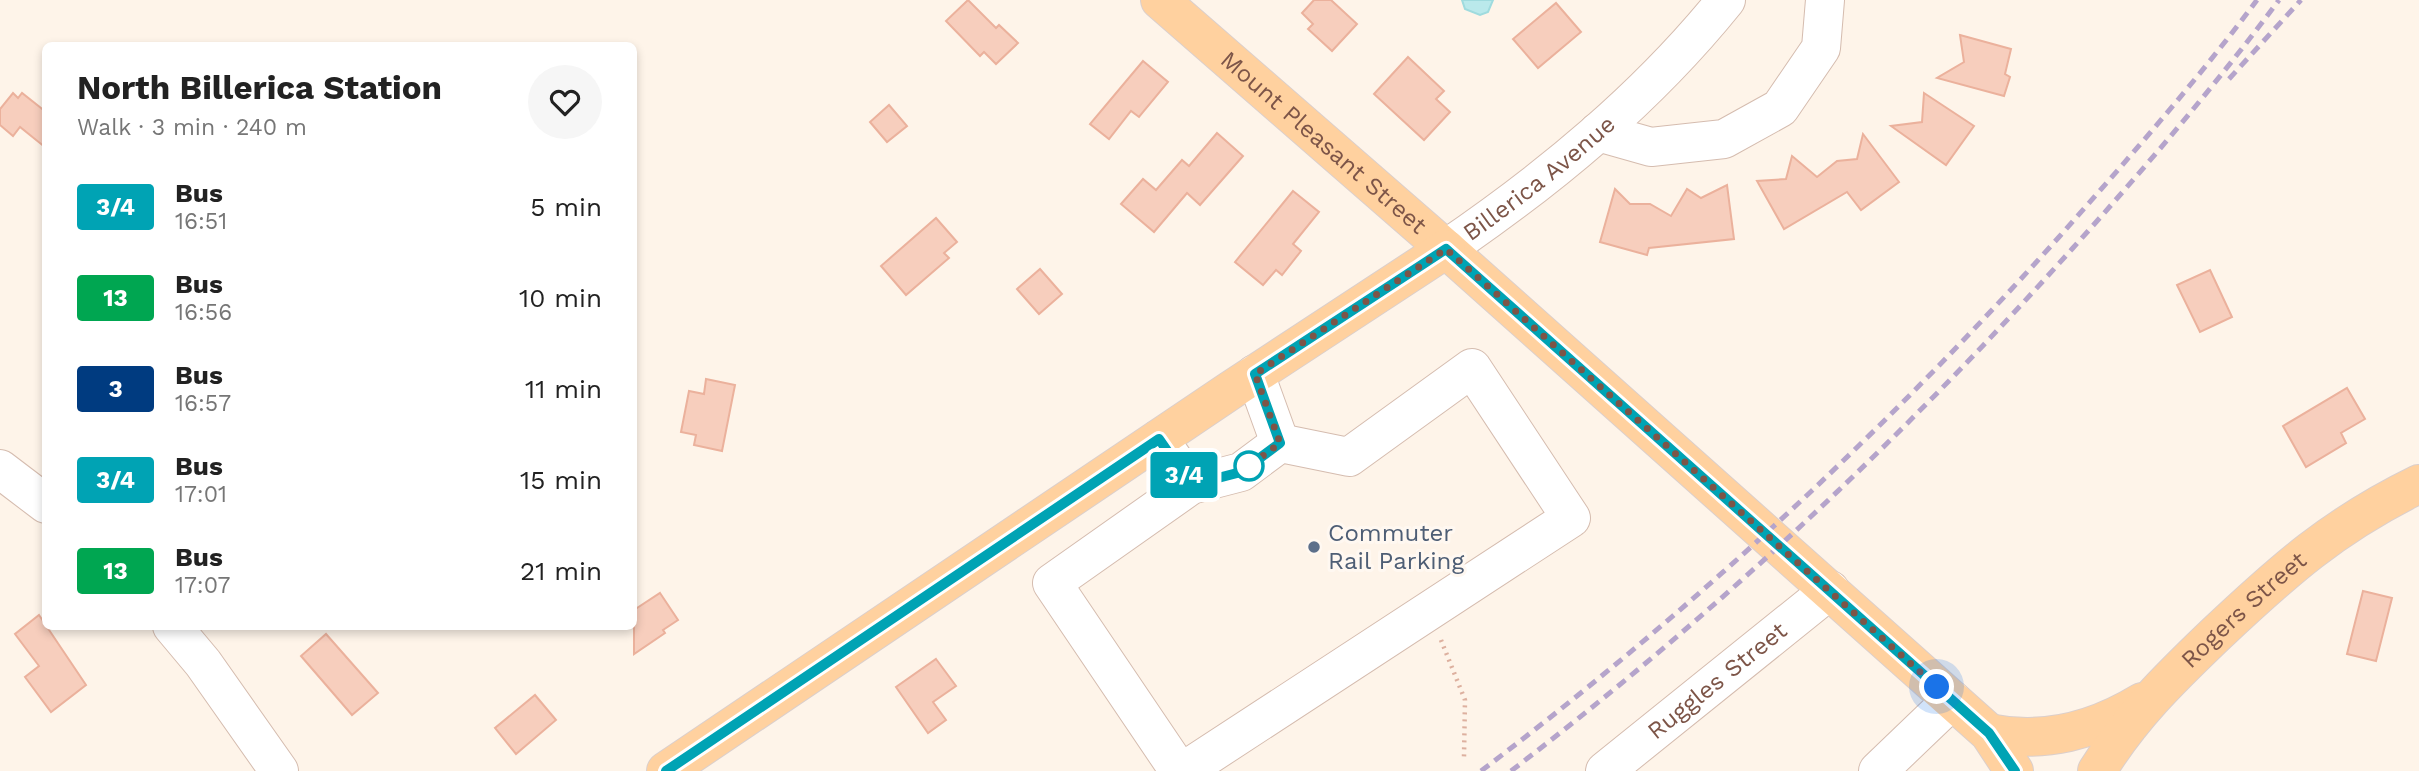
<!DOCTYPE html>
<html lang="en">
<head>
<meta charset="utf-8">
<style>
	body { margin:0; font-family:"Work Sans",sans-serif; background:#f6f6f6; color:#222; height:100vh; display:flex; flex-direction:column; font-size:26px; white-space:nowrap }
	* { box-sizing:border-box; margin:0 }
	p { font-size:23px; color:#767676 }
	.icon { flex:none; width:38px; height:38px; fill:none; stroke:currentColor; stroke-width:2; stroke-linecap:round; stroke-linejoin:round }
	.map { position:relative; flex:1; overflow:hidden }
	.details { position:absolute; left:42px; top:42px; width:595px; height:588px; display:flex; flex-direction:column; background:#fff; border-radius:10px; box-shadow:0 4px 10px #0003 }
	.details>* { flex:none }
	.badge { padding:0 14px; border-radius:5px; font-size:24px; line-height:46px }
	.you { position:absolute; width:35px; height:35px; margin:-18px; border:5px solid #fff; border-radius:50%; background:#1a73e8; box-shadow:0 0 0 10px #1a73e833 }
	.map>.badge { position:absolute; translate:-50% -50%; box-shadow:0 0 0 4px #fff }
	.round { display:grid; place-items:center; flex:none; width:74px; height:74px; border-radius:37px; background:#f6f6f6 }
	.head { display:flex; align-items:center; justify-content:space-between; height:119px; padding:0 35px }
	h1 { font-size:33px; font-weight:700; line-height:52px }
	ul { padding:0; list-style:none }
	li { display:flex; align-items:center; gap:21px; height:91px; padding:0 35px }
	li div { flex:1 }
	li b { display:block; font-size:26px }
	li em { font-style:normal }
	li .badge { min-width:77px; font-weight:700; text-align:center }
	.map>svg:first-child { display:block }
	.water { fill:#bae9eb; stroke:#9fdbde; stroke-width:2 }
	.building { fill:#f7cebd; stroke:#ebb19c; stroke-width:2 }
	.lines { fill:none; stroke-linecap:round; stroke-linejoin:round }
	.minor-casing { stroke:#d5bcaf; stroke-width:40 }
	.major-casing { stroke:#dbcfcc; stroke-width:40 }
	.path { stroke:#ddb09f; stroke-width:4.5; stroke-dasharray:2 5; stroke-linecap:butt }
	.minor { stroke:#fff; stroke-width:38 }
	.major { stroke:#ffd19f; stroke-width:38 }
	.rail { stroke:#b5a4cb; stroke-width:5; stroke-dasharray:10 7; stroke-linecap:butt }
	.line-casing { stroke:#fff; stroke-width:16 }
	.line { stroke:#00a3b4; stroke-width:10 }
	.walk { stroke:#7d5548; stroke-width:7; stroke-dasharray:0 12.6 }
	.stop-dot { fill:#fff; stroke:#00a3b4; stroke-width:3.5 }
	.service-dot { fill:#5c6f8a; stroke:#fff8f1; stroke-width:2.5 }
	.labels { text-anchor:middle; stroke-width:6; stroke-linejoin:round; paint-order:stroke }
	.street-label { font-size:24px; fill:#7d5548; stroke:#fff8f1 }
	.service-label { font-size:24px; fill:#4e5e75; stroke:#fff8f1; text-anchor:start }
</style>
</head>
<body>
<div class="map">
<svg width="2419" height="771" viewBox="0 0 2419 771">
	<rect width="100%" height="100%" fill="#fef4e9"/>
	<!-- water -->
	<path class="water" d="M 1462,0 L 1493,0 L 1488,12 L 1480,15 L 1465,9 Z"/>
	<!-- building -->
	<g class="building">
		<path d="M 968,0 L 996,28 L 999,25 L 1018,43 L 996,64 L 984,52 L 980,56 L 946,21 Z"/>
		<path d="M 1314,0 L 1331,0 L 1357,24 L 1332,51 L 1308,29 L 1313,24 L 1302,13 Z"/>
		<path d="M 1556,3 L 1581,32 L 1538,68 L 1513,39 Z"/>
		<path d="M 1960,35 L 2011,49 L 2005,74 L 2010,77 L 2004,96 L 1937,78 L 1964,62 Z"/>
		<path d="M 1408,57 L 1444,91 L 1436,99 L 1450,112 L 1424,140 L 1374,94 Z"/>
		<path d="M 1143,61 L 1168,82 L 1139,117 L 1131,111 L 1109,139 L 1090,124 Z"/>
		<path d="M 13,93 L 18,98 L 22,93 L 46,112 L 46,148 L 20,127 L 13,136 L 0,125 L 0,109 Z"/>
		<path d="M 1924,93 L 1974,126 L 1946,165 L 1891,126 L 1922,122 Z"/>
		<path d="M 889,105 L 907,126 L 887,142 L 870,122 Z"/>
		<path d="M 1217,133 L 1243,156 L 1200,205 L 1187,193 L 1154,232 L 1121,204 L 1143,179 L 1156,190 L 1182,160 L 1189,166 Z"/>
		<path d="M 1863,134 L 1899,182 L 1861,210 L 1847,192 L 1784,229 L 1757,181 L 1786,179 L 1792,156 L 1817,177 L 1837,161 L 1857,159 Z"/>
		<path d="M 1727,185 L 1734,239 L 1649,248 L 1647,255 L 1600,242 L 1615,189 L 1630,204 L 1650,204 L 1671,216 L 1687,189 L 1701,198 Z"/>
		<path d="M 1293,191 L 1319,212 L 1293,244 L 1301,251 L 1282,275 L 1276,270 L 1263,285 L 1235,262 Z"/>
		<path d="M 936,218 L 957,242 L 944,253 L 949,258 L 906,295 L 881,266 Z"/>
		<path d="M 1040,269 L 1062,294 L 1039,314 L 1017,289 Z"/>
		<path d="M 2210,270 L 2232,317 L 2200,332 L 2177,285 Z"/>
		<path d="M 706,379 L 735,385 L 722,451 L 694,445 L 696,435 L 681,432 L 689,391 L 704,394 Z"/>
		<path d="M 2347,388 L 2365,419 L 2341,433 L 2346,443 L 2306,467 L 2283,426 Z"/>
		<path d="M 2363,591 L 2392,598 L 2376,661 L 2347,654 Z"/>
		<path d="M 660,593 L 678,620 L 663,630 L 665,633 L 634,654 L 634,610 Z"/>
		<path d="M 39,615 L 86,685 L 51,712 L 25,677 L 39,666 L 15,634 Z"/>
		<path d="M 326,634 L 378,693 L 352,715 L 301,656 Z"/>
		<path d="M 936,659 L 956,686 L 933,702 L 946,720 L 928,733 L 896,687 Z"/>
		<path d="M 535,695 L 556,720 L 516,754 L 495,728 Z"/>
	</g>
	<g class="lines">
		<defs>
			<g id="minor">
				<path d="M 1598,132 L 1651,147 L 1724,139 L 1780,108 L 1821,48 L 1825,0"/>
				<path id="s1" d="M 1446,249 C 1550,178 1647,98 1726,0"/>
				<path d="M 1255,374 L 1280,443"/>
				<path d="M 1159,439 L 1191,485"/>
				<path d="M 0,469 L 46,504"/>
				<path d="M 172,626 L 203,663 L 279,771"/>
				<path d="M 1179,771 L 1052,583 L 1191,485 L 1241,472 L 1280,443 L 1349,457 L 1472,368 L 1571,518 L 1184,771"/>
				<path id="s2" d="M 1605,771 L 1830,590"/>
				<path d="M 1878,771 L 1952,700"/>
			</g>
			<g id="major">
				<path id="s3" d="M 1160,0 L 1446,249 L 1989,733 L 2014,771"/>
				<path d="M 1989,733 C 2043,744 2096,730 2142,702"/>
				<path d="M 666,771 L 1231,390 L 1446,249"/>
				<path id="s4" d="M 2097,771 C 2131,716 2169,679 2215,635 C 2284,570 2333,526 2419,484"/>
			</g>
		</defs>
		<!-- minor casing -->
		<use href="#minor" class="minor-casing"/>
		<!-- major casing -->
		<use href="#major" class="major-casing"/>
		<!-- path -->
		<path class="path" d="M 1441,640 L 1465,700 L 1464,757"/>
		<!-- minor -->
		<use href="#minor" class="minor"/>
		<!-- major -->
		<use href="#major" class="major"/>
		<!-- rail -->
		<g class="rail">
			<path d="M 2229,79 L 2301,0"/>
			<path d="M 1481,771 C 1691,612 1883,433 2059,237 C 2127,160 2196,82 2257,0"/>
			<path d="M 1511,771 C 1715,615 1901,440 2072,249 C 2144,169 2215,86 2279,0"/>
		</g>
	</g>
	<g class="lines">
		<defs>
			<path id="line" d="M 666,771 L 1159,439 L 1191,485 L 1241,472 L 1280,443 L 1255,374 L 1446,249 L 1989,733 L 2015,771"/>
		</defs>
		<!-- line casing -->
		<use href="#line" class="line-casing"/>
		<!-- line -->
		<use href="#line" class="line"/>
		<!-- walk -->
		<path class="walk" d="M 1249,466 L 1241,472 L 1280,443 L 1255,374 L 1446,249 L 1937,687"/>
	</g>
	<!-- markers -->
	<circle class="stop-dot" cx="1249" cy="466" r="14"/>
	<circle class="service-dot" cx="1314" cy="547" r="7"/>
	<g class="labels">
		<!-- street labels -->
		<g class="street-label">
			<text dy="8" stroke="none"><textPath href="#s3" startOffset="217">Mount Pleasant Street</textPath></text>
			<text dy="8" stroke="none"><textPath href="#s1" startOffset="117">Billerica Avenue</textPath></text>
			<text dy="8" stroke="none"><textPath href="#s4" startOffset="219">Rogers Street</textPath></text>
			<text dy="8" stroke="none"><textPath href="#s2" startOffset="144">Ruggles Street</textPath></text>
		</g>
		<!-- service labels -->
		<g class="service-label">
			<text x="1328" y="541">Commuter<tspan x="1328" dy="28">Rail Parking</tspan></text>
		</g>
	</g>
</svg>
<div class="you" style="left:1937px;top:687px"></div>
<b class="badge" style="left:1184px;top:475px;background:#00a3b4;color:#fff">3/4</b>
<section class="details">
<div class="head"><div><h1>North Billerica Station</h1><p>Walk · 3 min · 240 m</p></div><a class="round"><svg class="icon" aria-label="heart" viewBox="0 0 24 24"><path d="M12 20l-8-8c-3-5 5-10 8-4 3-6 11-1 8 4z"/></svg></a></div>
<ul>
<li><span class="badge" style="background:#00a3b4;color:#fff">3/4</span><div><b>Bus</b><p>16:51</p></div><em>5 min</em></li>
<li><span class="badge" style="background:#00a651;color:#fff">13</span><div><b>Bus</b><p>16:56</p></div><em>10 min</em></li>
<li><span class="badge" style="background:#003b80;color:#fff">3</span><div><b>Bus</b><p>16:57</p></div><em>11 min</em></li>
<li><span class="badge" style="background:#00a3b4;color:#fff">3/4</span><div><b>Bus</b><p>17:01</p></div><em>15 min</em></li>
<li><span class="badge" style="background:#00a651;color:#fff">13</span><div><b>Bus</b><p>17:07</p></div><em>21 min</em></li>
</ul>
</section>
</div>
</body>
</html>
